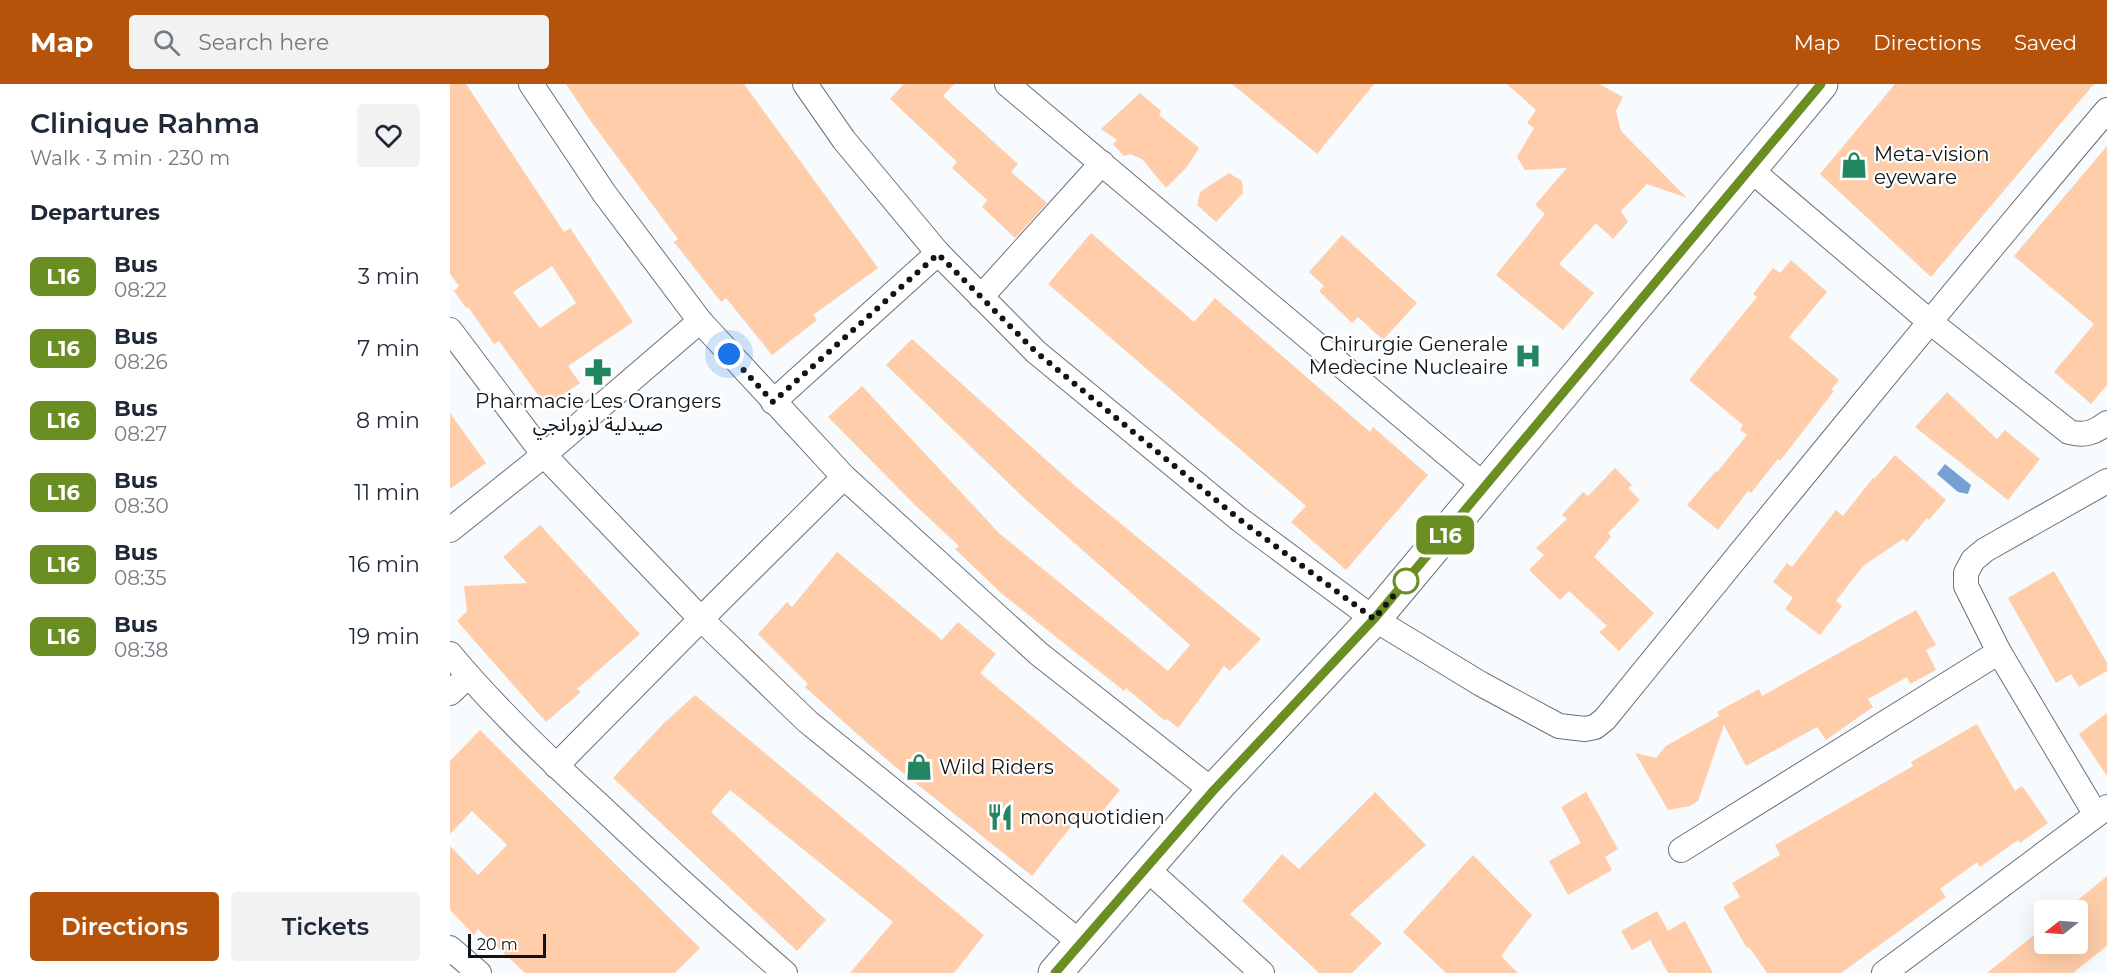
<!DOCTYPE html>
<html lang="en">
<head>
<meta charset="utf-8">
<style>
	body { margin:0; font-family:Montserrat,"Noto Sans Arabic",sans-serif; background:#f2f2f3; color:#1f2937; height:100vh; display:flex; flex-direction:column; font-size:22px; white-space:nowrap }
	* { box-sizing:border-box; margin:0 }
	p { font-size:20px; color:#747a83 }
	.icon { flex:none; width:33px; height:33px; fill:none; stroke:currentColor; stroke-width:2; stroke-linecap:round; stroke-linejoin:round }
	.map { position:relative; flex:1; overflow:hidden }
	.panel { display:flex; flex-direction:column; background:#fff; width:450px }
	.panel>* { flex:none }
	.badge { padding:0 12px; border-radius:9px; font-size:21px; line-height:39px }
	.needle { width:39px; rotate:253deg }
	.tools { position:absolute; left:1584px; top:816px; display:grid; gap:12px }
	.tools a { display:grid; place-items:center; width:54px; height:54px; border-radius:6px; background:#fff; box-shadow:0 6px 24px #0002; font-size:30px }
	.scale { position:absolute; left:18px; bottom:15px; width:78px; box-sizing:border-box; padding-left:6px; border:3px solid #111416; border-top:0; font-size:16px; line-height:21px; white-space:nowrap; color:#111416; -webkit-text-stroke:4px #fff; paint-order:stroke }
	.you { position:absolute; width:30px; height:30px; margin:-15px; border:4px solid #fff; border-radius:50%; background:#1a73e8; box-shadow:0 0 0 9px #1a73e833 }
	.map>.badge { position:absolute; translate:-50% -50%; box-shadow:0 0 0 3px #fff }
	h2 { padding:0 30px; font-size:22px; line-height:54px }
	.round { display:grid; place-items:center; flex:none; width:63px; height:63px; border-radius:6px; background:#f2f2f3 }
	.summary { display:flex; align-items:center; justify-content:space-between; height:102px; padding:0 30px }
	h1 { font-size:28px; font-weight:600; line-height:45px }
	.cta { display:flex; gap:12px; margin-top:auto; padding:12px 30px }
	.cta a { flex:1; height:69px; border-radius:6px; background:#b45309; color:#fff; font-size:24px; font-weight:600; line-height:69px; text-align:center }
	.cta a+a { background:#f2f2f3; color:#1f2937 }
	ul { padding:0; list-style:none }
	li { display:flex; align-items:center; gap:18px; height:72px; padding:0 30px }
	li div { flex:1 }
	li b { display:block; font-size:22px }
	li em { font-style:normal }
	li .badge { min-width:66px; font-weight:700; text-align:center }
	header { display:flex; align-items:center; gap:36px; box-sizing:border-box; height:84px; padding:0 30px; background:#b45309; color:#fff }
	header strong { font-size:28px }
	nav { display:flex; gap:33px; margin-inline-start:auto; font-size:21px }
	.search { width:420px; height:54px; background:#f2f2f3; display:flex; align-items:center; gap:15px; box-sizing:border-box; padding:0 21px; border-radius:6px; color:#747a83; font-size:22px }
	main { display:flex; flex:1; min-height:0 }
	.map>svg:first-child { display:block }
	.water { fill:#769fd5 }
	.building { fill:#ffcda9; fill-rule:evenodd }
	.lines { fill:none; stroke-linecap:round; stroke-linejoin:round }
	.street-casing { stroke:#6a7178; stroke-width:26 }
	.secondary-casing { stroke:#6a7178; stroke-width:35 }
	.street { stroke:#fff; stroke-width:24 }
	.secondary { stroke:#fff; stroke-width:33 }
	.line-casing { stroke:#fff; stroke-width:14 }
	.line { stroke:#6b8e23; stroke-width:9 }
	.walk { stroke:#111416; stroke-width:6; stroke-dasharray:0 10.8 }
	.stop-dot { fill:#fff; stroke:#6b8e23; stroke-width:3 }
	.labels { text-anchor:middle; stroke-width:4.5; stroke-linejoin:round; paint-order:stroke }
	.poi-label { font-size:20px; fill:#111416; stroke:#fff; text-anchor:start }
</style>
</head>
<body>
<header>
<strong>Map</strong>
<div class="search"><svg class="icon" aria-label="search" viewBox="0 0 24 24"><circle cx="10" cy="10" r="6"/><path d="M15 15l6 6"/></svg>Search here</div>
<nav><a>Map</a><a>Directions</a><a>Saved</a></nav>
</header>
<main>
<section class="panel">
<div class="summary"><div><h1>Clinique Rahma</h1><p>Walk · 3 min · 230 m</p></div><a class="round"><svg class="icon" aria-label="heart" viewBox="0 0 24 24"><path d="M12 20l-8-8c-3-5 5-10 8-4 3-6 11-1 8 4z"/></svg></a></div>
<h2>Departures</h2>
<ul>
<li><span class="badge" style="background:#6b8e23;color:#fff">L16</span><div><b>Bus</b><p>08:22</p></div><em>3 min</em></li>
<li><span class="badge" style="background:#6b8e23;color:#fff">L16</span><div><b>Bus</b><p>08:26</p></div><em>7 min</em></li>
<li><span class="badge" style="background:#6b8e23;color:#fff">L16</span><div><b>Bus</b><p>08:27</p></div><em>8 min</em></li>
<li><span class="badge" style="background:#6b8e23;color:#fff">L16</span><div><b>Bus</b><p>08:30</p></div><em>11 min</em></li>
<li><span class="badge" style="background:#6b8e23;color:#fff">L16</span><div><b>Bus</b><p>08:35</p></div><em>16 min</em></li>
<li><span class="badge" style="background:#6b8e23;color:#fff">L16</span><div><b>Bus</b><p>08:38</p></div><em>19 min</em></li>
</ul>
<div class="cta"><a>Directions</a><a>Tickets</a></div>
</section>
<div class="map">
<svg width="1657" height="889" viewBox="0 0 1657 889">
	<rect width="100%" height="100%" fill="#f8fbfe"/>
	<!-- water -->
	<path class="water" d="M 1495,380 L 1521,401 L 1518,410 L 1508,408 L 1487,390 Z"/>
	<!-- building -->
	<g class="building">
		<path d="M 0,0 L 16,0 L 114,148 L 120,144 L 183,238 L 118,282 L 130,299 L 96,322 L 49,257 L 44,260 L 18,223 L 16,224 L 4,207 L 9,202 L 0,190 ZM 102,182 L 126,219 L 90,244 L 63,208 Z"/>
		<path d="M 116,0 L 294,0 L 428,184 L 363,231 L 367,236 L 322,271 L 276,214 L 271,218 L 224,158 L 228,155 L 142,39 Z"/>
		<path d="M 454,0 L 504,0 L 493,12 L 568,80 L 561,88 L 597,119 L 565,154 L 532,123 L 537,116 L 502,84 L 507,78 L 440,15 Z"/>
		<path d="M 782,0 L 924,0 L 867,70 Z"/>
		<path d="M 1057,0 L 1149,0 L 1173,13 L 1166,27 L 1171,47 L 1237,114 L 1197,100 L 1171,127 L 1178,138 L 1163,155 L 1146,139 L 1109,180 L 1144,209 L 1113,246 L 1046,191 L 1095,130 L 1085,121 L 1117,84 L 1075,86 L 1067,73 L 1084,44 L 1077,39 L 1086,26 Z"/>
		<path d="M 1445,0 L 1644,0 L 1481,193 L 1370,90 Z"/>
		<path d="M 690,9 L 711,27 L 709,31 L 749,64 L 737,83 L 716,104 L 692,75 L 680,70 L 674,72 L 663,60 L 667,56 L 651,45 Z"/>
		<path d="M 1657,62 L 1657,301 L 1641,320 L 1604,288 L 1644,240 L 1564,172 Z"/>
		<path d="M 779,89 L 792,97 L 793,109 L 766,138 L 747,121 L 750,108 Z"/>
		<path d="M 641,149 L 744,238 L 765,214 L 920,348 L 923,343 L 978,391 L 896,486 L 841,438 L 856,422 L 598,200 Z"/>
		<path d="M 892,151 L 967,219 L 933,256 L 908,233 L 902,239 L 869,207 L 874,202 L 859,188 Z"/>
		<path d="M 1341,176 L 1377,208 L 1339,253 L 1389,296 L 1381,306 L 1384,307 L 1330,377 L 1328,375 L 1301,409 L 1298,407 L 1268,446 L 1237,421 L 1266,387 L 1267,388 L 1297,351 L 1290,346 L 1293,341 L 1239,296 L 1307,213 L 1303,210 L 1323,184 L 1330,189 Z"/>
		<path d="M 462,255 L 624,401 L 811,555 L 780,587 L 774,582 L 728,644 L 717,635 L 715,637 L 676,604 L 674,607 L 551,509 L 505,465 L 509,462 L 467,423 L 378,333 L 412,302 L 549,449 L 718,587 L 740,561 L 577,417 L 436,281 Z"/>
		<path d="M 1497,308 L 1547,355 L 1555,346 L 1590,375 L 1558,416 L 1465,343 Z"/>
		<path d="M 0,329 L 36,379 L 0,405 Z"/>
		<path d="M 1445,371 L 1496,416 L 1479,436 L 1477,434 L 1457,458 L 1453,455 L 1413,482 L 1386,517 L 1392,522 L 1370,551 L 1335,525 L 1343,514 L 1323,498 L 1337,479 L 1342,483 L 1386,426 L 1393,432 L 1423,394 L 1424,395 Z"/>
		<path d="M 1165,384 L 1182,401 L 1178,404 L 1190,416 L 1158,449 L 1161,453 L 1144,473 L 1204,529 L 1169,567 L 1149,548 L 1157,542 L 1119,507 L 1110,516 L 1079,486 L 1094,471 L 1086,464 L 1117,435 L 1112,431 L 1133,408 L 1138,412 Z"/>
		<path d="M 90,441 L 190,550 L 127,605 L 131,608 L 96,638 L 7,537 L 17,527 L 14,502 L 77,499 L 53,473 Z"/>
		<path d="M 387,468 L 492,556 L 508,538 L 546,570 L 530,589 L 670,706 L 642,740 L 631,730 L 582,792 L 443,681 L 405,648 L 355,603 L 358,600 L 308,550 L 337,518 L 342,523 Z"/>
		<path d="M 1604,487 L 1657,579 L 1657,587 L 1629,603 L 1621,590 L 1606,599 L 1558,514 Z"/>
		<path d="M 1466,526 L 1486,561 L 1476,566 L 1486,586 L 1460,600 L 1457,593 L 1418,615 L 1423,623 L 1376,656 L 1367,643 L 1296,682 L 1274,641 L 1248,717 L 1240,722 L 1218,726 L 1185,669 L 1206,674 L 1216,662 L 1269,632 L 1267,628 L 1309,605 L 1312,612 Z"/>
		<path d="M 245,611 L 534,851 L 504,889 L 400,889 L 443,838 L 280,706 L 261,728 L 376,836 L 347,867 L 163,694 L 213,640 Z"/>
		<path d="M 1657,629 L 1657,692 L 1629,650 Z"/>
		<path d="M 1527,640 L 1565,707 L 1572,702 L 1598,739 L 1570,759 L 1568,756 L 1530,783 L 1527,778 L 1490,805 L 1496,813 L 1391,889 L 1317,889 L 1299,863 L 1297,864 L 1273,823 L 1290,813 L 1282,799 L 1330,771 L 1325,761 L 1463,682 L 1461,678 Z"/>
		<path d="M 30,646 L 250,864 L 225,889 L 75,889 L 28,845 L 24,851 L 0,826 L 0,762 L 28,791 L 57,761 L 22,727 L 0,750 L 0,677 Z"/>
		<path d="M 925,708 L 976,761 L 900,830 L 932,859 L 902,889 L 869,889 L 792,817 L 832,770 L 849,785 Z"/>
		<path d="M 1136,708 L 1168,765 L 1155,773 L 1162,786 L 1118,811 L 1099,777 L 1131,759 L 1111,723 Z"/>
		<path d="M 1023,771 L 1082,831 L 1051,872 L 1068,889 L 996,889 L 953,848 Z"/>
		<path d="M 1657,792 L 1657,862 L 1623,889 L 1537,889 L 1594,843 L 1594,860 L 1628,860 L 1628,826 L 1616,826 Z"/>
		<path d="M 1207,827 L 1218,847 L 1235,837 L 1263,889 L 1218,889 L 1200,856 L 1182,866 L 1171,847 Z"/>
	</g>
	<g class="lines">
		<defs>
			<g id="street">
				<path d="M 81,0 L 154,109 L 250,237 L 394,393 L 589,570 L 763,707"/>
				<path d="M 355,0 L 394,56 L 488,169 L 586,268 L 789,435 L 924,535 L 1031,600 L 1109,642 L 1135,645 L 1145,643 L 1155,635 C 1321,431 1487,227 1657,26"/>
				<path d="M 557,0 L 1036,403"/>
				<path d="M 1301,86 L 1479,237 L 1619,348 C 1634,352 1644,349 1657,339"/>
				<path d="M 531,213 L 652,79"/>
				<path d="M 0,246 L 94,371 L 251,535 L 358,638 L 631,859"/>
				<path d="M 323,318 L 488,169"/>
				<path d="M 0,446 L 94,371 L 250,237"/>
				<path d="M 0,570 C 45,624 96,673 148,720 C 209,778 271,834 335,889"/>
				<path d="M 0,609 L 18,592"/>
				<path d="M 106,682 L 251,535 L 394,393"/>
				<path d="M 1646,731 L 1549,568 L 1516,502 L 1516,489 L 1523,476 L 1535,466 L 1657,397"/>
				<path d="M 1231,766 L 1549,568"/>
				<path d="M 696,784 L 812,889"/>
				<path d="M 0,864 L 29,889"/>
				<path d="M 1434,889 L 1657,723"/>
			</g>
			<path id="secondary" d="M 605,889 L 763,707 L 924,535 L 1371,0"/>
		</defs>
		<!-- street casing -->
		<use href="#street" class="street-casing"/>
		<!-- secondary casing -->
		<use href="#secondary" class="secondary-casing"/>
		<!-- street -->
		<use href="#street" class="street"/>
		<!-- secondary -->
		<use href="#secondary" class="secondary"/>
	</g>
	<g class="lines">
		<defs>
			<path id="line" d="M 605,889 L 763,707 L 924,535 L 1371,0"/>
		</defs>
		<!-- line casing -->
		<use href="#line" class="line-casing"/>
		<!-- line -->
		<use href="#line" class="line"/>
		<!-- walk -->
		<path class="walk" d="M 279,270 L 323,318 L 488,170 L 586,268 L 789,435 L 924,535 L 956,497"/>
	</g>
	<!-- icons -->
	<defs>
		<symbol id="shop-bare" viewBox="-9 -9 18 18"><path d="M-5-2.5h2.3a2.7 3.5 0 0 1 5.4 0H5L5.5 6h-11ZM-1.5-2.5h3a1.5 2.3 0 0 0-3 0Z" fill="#228660" stroke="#fff" stroke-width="2.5" paint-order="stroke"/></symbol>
		<symbol id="hospital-bare" viewBox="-9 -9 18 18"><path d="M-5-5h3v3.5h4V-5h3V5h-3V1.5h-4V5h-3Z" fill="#228660" stroke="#fff" stroke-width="2.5" paint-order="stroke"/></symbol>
		<symbol id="pharmacy-bare" viewBox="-9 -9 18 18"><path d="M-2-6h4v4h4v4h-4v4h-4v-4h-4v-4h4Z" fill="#228660" stroke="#fff" stroke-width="2.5" paint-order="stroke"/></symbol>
		<symbol id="restaurant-bare" viewBox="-9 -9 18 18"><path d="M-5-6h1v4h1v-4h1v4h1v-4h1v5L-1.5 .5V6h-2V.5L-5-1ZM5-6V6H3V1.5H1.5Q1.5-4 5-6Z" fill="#228660" stroke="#fff" stroke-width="2.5" paint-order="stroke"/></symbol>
	</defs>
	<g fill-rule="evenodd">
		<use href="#shop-bare" x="1385" y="62" width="38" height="38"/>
		<use href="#hospital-bare" x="1059" y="253" width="38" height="38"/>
		<use href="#pharmacy-bare" x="129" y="269" width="38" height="38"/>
		<use href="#shop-bare" x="450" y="664" width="38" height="38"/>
		<use href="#restaurant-bare" x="531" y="714" width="38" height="38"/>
	</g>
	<!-- markers -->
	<circle class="stop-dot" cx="956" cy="497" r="12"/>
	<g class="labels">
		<!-- poi labels -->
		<g class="poi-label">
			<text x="1424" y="77">Meta-vision<tspan x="1424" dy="23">eyeware</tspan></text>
			<text x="1058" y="267" text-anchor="end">Chirurgie Generale<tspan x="1058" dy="23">Medecine Nucleaire</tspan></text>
			<text x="148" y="324" text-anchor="middle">Pharmacie Les Orangers<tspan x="148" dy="23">صيدلية لزورانجي</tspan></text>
			<text x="489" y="690">Wild Riders</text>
			<text x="570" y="740">monquotidien</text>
		</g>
	</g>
</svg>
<div class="tools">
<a><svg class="needle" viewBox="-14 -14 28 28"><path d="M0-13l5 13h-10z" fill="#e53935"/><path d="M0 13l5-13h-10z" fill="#747a83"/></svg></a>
</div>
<div class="scale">20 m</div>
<div class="you" style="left:279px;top:270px"></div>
<b class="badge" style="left:995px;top:451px;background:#6b8e23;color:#fff">L16</b>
</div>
</main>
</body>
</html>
